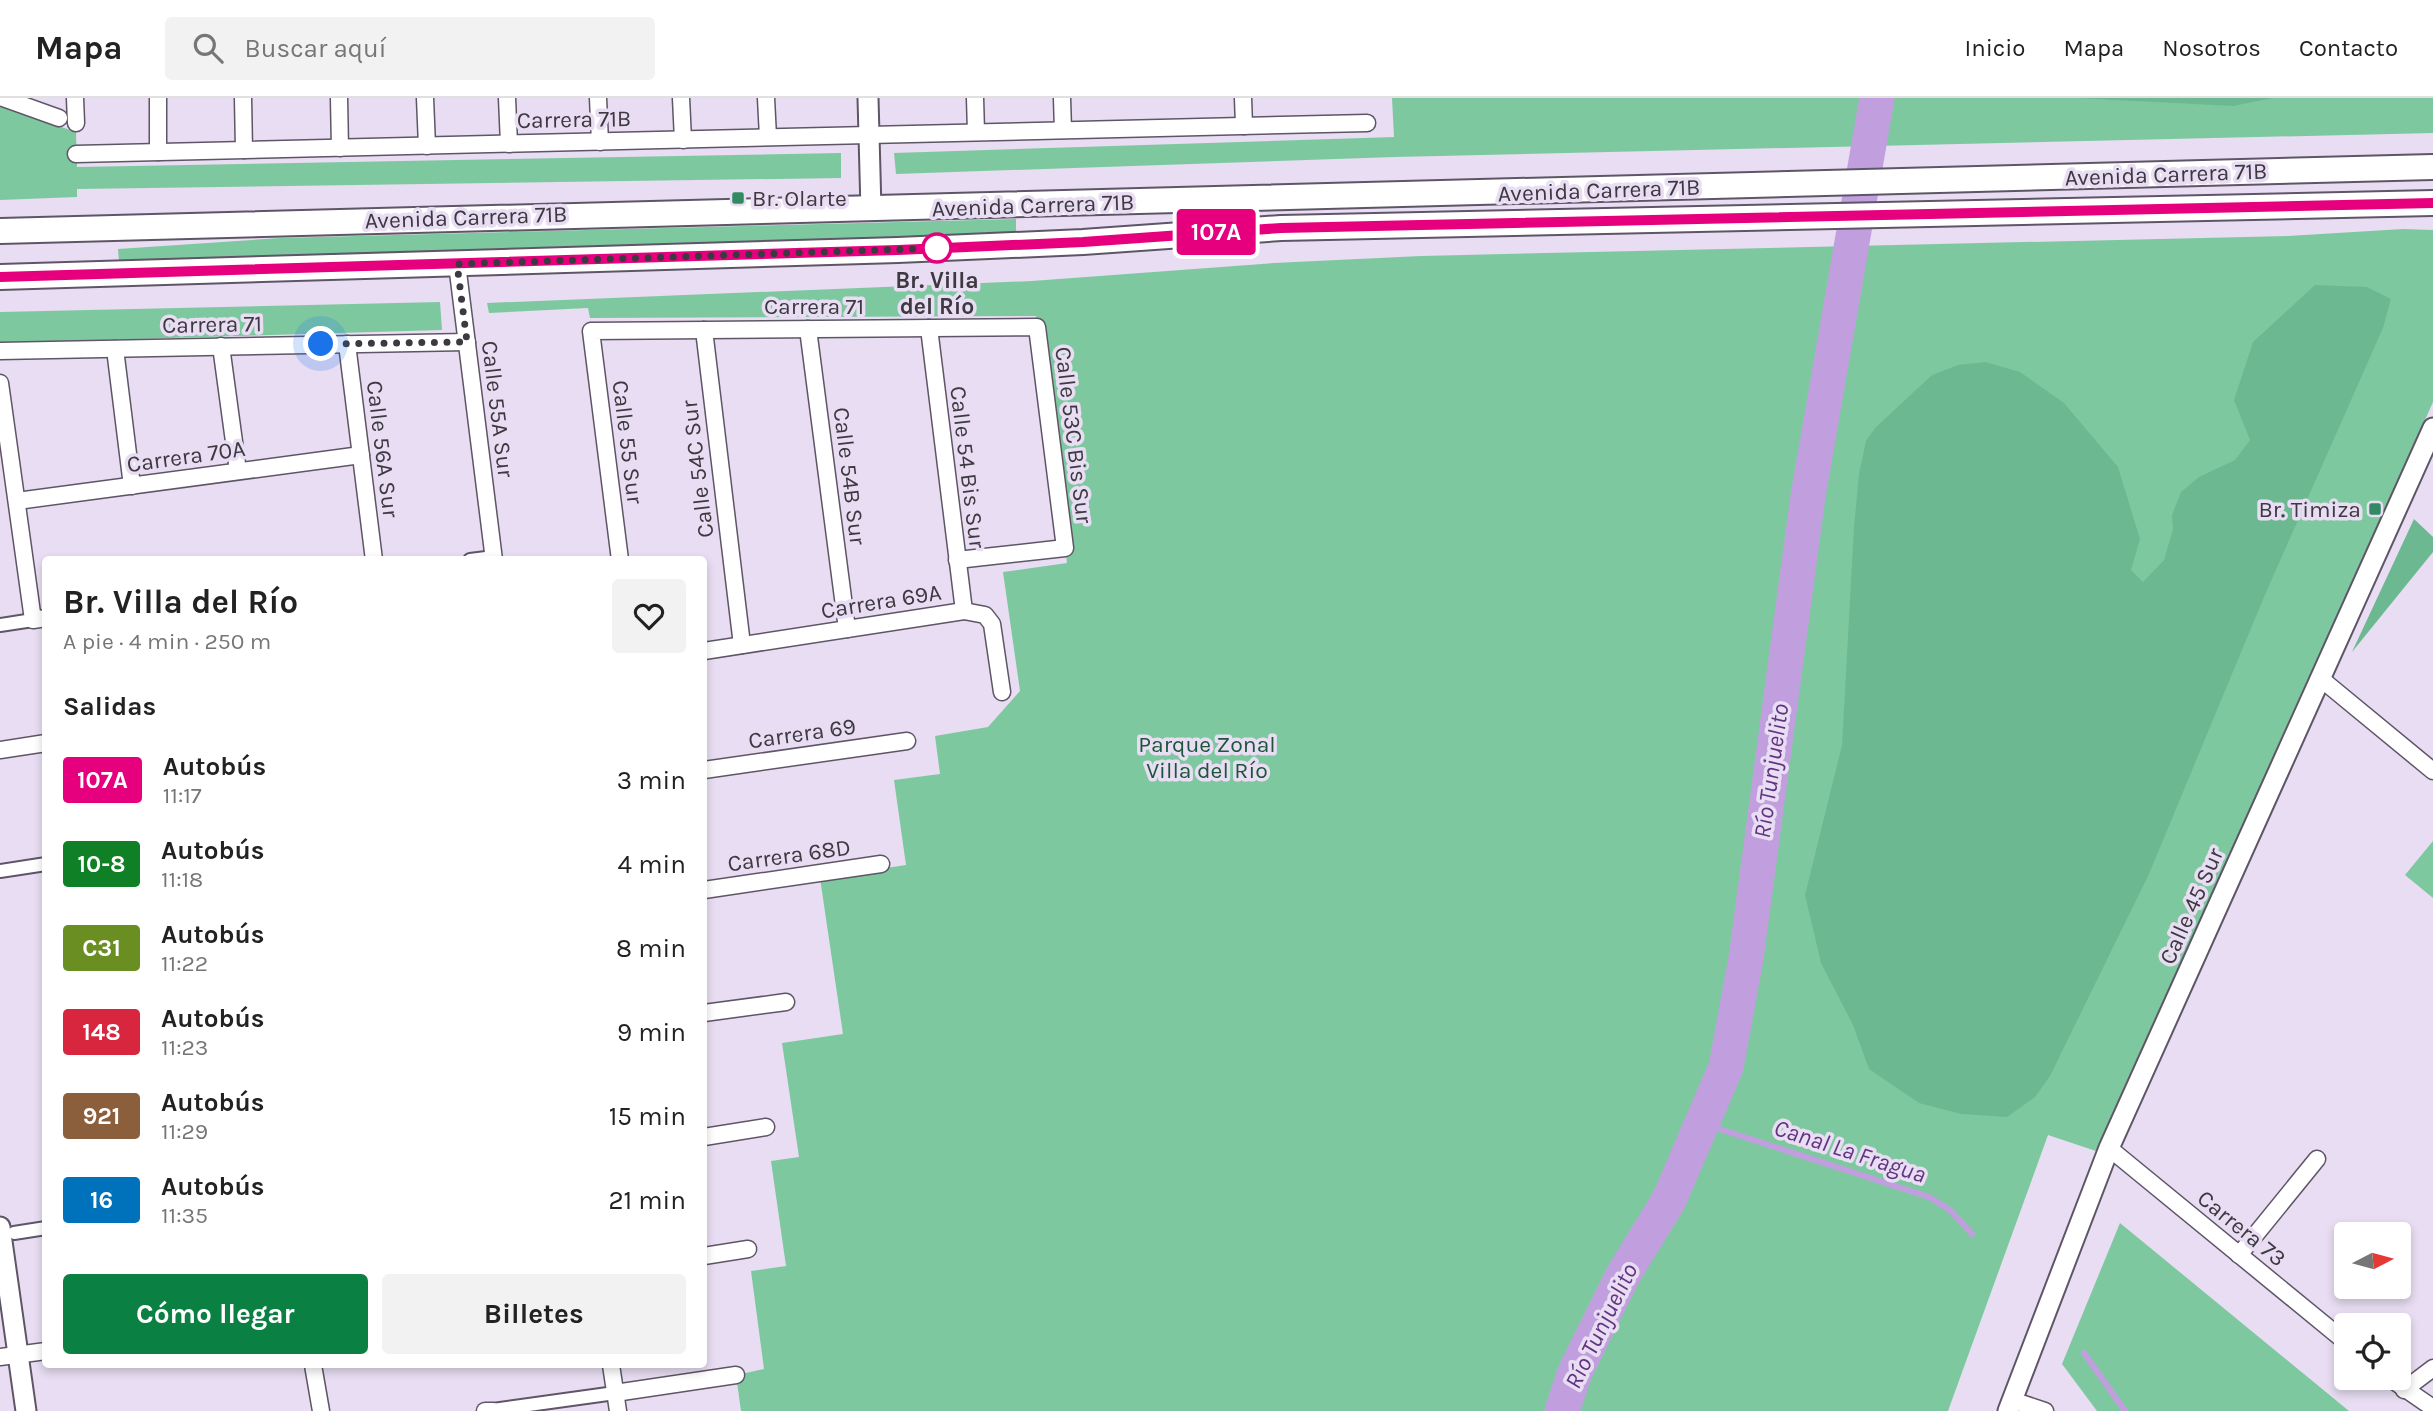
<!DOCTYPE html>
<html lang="es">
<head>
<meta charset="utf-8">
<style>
	body { margin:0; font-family:Karla,sans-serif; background:#f2f2f2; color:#222; height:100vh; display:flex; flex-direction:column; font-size:26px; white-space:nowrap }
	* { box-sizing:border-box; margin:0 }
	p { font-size:23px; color:#767676 }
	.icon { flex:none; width:38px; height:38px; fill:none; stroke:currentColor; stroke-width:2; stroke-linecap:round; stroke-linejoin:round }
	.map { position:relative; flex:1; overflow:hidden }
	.sheet { position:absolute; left:42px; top:458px; width:665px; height:812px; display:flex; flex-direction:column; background:#fff; border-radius:7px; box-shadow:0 4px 10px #0003 }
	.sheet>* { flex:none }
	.badge { padding:0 14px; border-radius:5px; font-size:24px; line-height:46px }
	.needle { width:46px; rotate:84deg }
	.fabs { position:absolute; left:2334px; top:1124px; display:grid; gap:14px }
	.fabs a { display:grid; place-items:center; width:77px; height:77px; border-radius:7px; background:#fff; box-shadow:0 4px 10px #0003; font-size:35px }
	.you { position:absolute; width:35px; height:35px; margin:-18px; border:5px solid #fff; border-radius:50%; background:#1a73e8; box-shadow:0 0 0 10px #1a73e833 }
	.map>.badge { position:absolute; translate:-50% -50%; box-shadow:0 0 0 4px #fff }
	h2 { padding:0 21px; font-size:26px; line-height:63px }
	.round { display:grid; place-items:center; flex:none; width:74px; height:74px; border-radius:7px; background:#f2f2f2 }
	.head { display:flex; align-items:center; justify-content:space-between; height:119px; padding:0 21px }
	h1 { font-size:33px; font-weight:700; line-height:52px }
	.button { display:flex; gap:14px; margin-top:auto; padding:14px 21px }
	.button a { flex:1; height:80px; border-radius:7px; background:#0b8043; color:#fff; font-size:28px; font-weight:700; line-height:80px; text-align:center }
	.button a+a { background:#f2f2f2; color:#222 }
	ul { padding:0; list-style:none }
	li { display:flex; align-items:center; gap:21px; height:84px; padding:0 21px }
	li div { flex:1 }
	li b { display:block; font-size:26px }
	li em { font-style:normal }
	li .badge { min-width:77px; font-weight:700; text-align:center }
	header { display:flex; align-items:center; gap:42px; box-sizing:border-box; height:98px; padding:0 35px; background:#fff; border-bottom:2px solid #e0e0e0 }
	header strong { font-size:33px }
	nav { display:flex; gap:38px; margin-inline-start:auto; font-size:24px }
	.search { width:490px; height:63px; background:#f2f2f2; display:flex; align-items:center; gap:18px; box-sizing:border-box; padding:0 24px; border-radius:7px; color:#767676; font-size:26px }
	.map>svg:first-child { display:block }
	.green { fill:#7ec8a0 }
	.forest { fill:#6cb991 }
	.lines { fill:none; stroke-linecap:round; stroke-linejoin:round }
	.stream { stroke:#c19fdf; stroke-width:6 }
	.river { stroke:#c19fdf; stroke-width:35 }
	.pedestrian-casing { stroke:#5e5566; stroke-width:16 }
	.minor-casing { stroke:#5e5566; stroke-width:19 }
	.tertiary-casing { stroke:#5e5566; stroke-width:23 }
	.primary-casing { stroke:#5e5566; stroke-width:28 }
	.pedestrian { stroke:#fff; stroke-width:12 }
	.minor { stroke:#fff; stroke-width:16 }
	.tertiary { stroke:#fff; stroke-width:19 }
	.primary { stroke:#fff; stroke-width:24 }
	.line-casing { stroke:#fff; stroke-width:16 }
	.line { stroke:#e6007e; stroke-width:10 }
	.walk { stroke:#3d3941; stroke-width:7; stroke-dasharray:0 12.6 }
	.poi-dot { fill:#318b62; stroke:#e8ddf2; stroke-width:2.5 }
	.stop-dot { fill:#fff; stroke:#e6007e; stroke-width:3.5 }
	.labels { text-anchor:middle; stroke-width:7; stroke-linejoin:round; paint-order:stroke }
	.street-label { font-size:23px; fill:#3d3941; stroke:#e8ddf2 }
	.poi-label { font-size:23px; fill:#3d3941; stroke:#e8ddf2; text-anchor:start }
	.stop-label { font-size:23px; font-weight:bold; fill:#3d3941; stroke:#e8ddf2 }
	.park-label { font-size:23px; fill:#1b563b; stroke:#e8ddf2 }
	.water-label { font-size:24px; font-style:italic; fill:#613481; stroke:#e8ddf2 }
</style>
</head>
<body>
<header>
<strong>Mapa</strong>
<div class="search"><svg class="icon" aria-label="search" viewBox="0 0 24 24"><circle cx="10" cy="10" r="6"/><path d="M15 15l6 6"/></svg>Buscar aquí</div>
<nav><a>Inicio</a><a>Mapa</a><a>Nosotros</a><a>Contacto</a></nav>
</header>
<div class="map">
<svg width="2433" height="1313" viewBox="0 0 2433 1313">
	<rect width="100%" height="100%" fill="#e8ddf2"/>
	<!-- green -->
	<g class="green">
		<path d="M 1392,0 L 2433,0 L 2433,35 L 1395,59 L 896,76 L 894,55 L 1394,39 Z"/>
		<path d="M 0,8 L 76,34 L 77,69 L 841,55 L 841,80 L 77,91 L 77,99 L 0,102 Z"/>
		<path d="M 1016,121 L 1016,135 L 814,145 L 546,149 L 119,163 L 118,151 L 280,140 Z"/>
		<path d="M 2403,131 L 2433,132 L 2433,304 L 2099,1054 L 2048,1037 L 1948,1313 L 741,1313 L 736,1277 L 764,1271 L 751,1173 L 786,1168 L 771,1063 L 799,1059 L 782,945 L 843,936 L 820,780 L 906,767 L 894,682 L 940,676 L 935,638 L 988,629 L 1020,593 L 1003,474 L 1067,465 L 1036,218 L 590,220 L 588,210 L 489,215 L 487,205 L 1032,183 L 1274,165 L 1421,158 L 2288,138 Z"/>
		<path d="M 440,204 L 442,232 L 0,245 L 0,214 Z"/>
		<path d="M 2433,743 L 2433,800 L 2405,777 Z"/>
		<path d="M 2120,1125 L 2349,1313 L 2097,1313 L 2062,1266 Z"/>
	</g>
	<!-- forest -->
	<g class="forest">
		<path d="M 2074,0 L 2273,0 L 2233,8 Z"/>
		<path d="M 2315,187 L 2367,189 L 2391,201 L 2383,230 L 2264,499 L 2149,776 L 2050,978 L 2035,999 L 2007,1019 L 1961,1016 L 1919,1005 L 1869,971 L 1853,927 L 1821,865 L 1805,797 L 1842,647 L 1854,429 L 1859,376 L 1866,343 L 1875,330 L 1932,277 L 1958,267 L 1985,264 L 2020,274 L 2064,305 L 2118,369 L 2140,441 L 2131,472 L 2143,484 L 2164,462 L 2173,431 L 2172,417 L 2181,394 L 2199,379 L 2235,362 L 2250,342 L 2234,302 L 2253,244 Z"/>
		<path d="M 2414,421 L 2433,439 L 2433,454 L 2352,554 Z"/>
	</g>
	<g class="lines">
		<!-- stream -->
		<g class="stream">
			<path d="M 1704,1026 L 1929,1099 L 1950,1112 L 1972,1136"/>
			<path d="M 2084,1255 L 2125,1313"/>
		</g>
		<!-- river -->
		<path class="river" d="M 1562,1313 L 1575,1274 L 1623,1177 L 1669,1102 L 1726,969 L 1746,860 L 1808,398 L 1877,0"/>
		<defs>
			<g id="pedestrian">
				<path d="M 470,462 L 494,459"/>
				<path d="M 0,527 L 33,522"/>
				<path d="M 0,773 L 46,766"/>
				<path d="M 14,1135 L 46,1130"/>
				<path d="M 493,1312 L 615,1295"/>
			</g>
			<g id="minor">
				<path d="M 3,0 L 59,20"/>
				<path d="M 75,0 L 76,25"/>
				<path d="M 158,0 L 158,54"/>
				<path d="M 243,0 L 244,52"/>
				<path d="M 339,0 L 340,50"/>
				<path d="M 425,0 L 427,48"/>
				<path d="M 507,0 L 509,46"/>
				<path d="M 598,0 L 600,44"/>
				<path d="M 681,0 L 683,42"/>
				<path d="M 766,0 L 768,39"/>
				<path d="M 975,0 L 976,34"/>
				<path d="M 1062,0 L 1063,32"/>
				<path d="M 1243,0 L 1244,28"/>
				<path d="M 76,56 L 1367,25"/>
				<path d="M 457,166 L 494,462"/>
				<path d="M 929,230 L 964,513"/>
				<path d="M 808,231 L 847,531"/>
				<path d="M 704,232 L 742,547"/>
				<path d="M 347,246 L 374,462"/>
				<path d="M 221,248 L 238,373"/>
				<path d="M 115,251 L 132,388"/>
				<path d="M 0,253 L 467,244"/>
				<path d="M 0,285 L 33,522 L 46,520"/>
				<path d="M 17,403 L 361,357"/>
				<path d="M 620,462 L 591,233 L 1037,229 L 1065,450 L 957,462"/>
				<path d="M 704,553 L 964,513 L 985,517 L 992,526 L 1002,594"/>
				<path d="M 2320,580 L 2433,673"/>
				<path d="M 0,652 L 46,645"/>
				<path d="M 704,672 L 907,643"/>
				<path d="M 704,792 L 881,766"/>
				<path d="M 704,915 L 786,904"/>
				<path d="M 704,1039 L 766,1029"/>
				<path d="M 2109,1050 L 2347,1245"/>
				<path d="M 2239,1157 L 2317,1061"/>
				<path d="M 704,1158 L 748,1151"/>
				<path d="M 0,1259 L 46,1253"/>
				<path d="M 313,1267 L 321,1313"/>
				<path d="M 611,1267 L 618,1313"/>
				<path d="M 2388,1279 L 2433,1310"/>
				<path d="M 2404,1292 L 2433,1270"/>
				<path d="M 615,1295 L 736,1277"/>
				<path d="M 2012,1302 L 2045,1313"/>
				<path d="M 485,1313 L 493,1313"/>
			</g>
			<g id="tertiary">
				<path d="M 868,0 L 871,112"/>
				<path d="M 0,1129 L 26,1313"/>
				<path d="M 2008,1313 L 2109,1050 L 2433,330"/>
			</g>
			<g id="primary">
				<path d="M 0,133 L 2433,69"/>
				<path d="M 0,179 L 898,152 L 1083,144 L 1281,130 L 2433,105"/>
			</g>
		</defs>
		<!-- pedestrian casing -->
		<use href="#pedestrian" class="pedestrian-casing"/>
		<!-- minor casing -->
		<use href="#minor" class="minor-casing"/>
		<!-- tertiary casing -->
		<use href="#tertiary" class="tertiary-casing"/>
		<!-- primary casing -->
		<use href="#primary" class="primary-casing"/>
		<!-- pedestrian -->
		<use href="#pedestrian" class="pedestrian"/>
		<!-- minor -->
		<use href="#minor" class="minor"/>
		<!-- tertiary -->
		<use href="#tertiary" class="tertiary"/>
		<!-- primary -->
		<use href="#primary" class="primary"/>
	</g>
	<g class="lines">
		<defs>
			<path id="line" d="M 0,179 L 898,152 L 1083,144 L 1281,130 L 2433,105"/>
		</defs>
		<!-- line casing -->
		<use href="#line" class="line-casing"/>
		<!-- line -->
		<use href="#line" class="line"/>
		<!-- walk -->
		<path class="walk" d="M 321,246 L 467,244 L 457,166 L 944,150 L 937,150"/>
	</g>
	<!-- markers -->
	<g class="poi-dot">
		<rect x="731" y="93" width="14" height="14" rx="3.5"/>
		<rect x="2368" y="404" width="14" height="14" rx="3.5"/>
	</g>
	<circle class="stop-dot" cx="937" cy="150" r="14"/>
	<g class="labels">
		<!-- street labels -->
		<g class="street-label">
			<text transform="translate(574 21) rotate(-1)" y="8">Carrera 71B</text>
			<text transform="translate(2166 76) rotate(-2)" y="8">Avenida Carrera 71B</text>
			<text transform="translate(1599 92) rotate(-2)" y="8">Avenida Carrera 71B</text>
			<text transform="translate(1033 107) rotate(-2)" y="8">Avenida Carrera 71B</text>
			<text transform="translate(466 119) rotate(-2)" y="8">Avenida Carrera 71B</text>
			<text x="814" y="216">Carrera 71</text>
			<text transform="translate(212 226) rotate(-1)" y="8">Carrera 71</text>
			<text transform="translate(498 311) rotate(83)" y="8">Calle 55A Sur</text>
			<text transform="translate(1074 337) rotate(83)" y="8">Calle 53C Bis Sur</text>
			<text transform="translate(628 344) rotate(83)" y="8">Calle 55 Sur</text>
			<text transform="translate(383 351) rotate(83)" y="8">Calle 56A Sur</text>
			<text transform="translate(186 358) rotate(-8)" y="8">Carrera 70A</text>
			<text transform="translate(968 369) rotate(83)" y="8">Calle 54 Bis Sur</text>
			<text transform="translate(697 371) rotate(-97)" y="8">Calle 54C Sur</text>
			<text transform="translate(850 378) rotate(83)" y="8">Calle 54B Sur</text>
			<text transform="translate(881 503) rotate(-9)" y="8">Carrera 69A</text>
			<text transform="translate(802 635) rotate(-8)" y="8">Carrera 69</text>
			<text transform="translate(789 757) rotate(-8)" y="8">Carrera 68D</text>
			<text transform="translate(2191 808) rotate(-66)" y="8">Calle 45 Sur</text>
			<text transform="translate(2242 1130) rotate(39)" y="8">Carrera 73</text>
		</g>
		<!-- poi labels -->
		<g class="poi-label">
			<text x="752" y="108">Br. Olarte</text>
			<text x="2361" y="419" text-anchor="end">Br. Timiza</text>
		</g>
		<!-- stop labels -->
		<g class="stop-label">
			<text x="937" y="190">Br. Villa<tspan x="937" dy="26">del Río</tspan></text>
		</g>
		<!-- park labels -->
		<g class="park-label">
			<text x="1207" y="654">Parque Zonal<tspan x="1207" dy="26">Villa del Río</tspan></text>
		</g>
		<!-- water labels -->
		<g class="water-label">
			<text transform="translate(1771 673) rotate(-82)" y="8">Río Tunjuelito</text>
			<text transform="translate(1850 1053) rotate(18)" y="8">Canal La Fragua</text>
			<text transform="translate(1601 1228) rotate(-64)" y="8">Río Tunjuelito</text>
		</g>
	</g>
</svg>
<div class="fabs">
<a><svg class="needle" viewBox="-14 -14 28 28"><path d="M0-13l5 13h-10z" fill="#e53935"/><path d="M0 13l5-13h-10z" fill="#767676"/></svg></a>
<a><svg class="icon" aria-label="locate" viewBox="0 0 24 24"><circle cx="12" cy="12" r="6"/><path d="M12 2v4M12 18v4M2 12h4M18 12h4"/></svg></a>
</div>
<div class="you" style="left:321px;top:246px"></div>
<b class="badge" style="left:1216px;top:134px;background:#e6007e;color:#fff">107A</b>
<section class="sheet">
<div class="head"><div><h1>Br. Villa del Río</h1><p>A pie · 4 min · 250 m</p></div><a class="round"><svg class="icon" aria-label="heart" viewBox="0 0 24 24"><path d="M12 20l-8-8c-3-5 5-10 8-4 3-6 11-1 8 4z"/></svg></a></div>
<h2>Salidas</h2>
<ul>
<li><span class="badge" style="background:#e6007e;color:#fff">107A</span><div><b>Autobús</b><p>11:17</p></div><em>3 min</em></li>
<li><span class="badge" style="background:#0f8026;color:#fff">10-8</span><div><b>Autobús</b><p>11:18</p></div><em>4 min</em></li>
<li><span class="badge" style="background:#6b8e23;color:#fff">C31</span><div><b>Autobús</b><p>11:22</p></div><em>8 min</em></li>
<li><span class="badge" style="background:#d7263d;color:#fff">148</span><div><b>Autobús</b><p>11:23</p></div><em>9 min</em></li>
<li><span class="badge" style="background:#8b5e3c;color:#fff">921</span><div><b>Autobús</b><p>11:29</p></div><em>15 min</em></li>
<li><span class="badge" style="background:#0072bc;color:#fff">16</span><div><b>Autobús</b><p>11:35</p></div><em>21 min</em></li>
</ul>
<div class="button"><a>Cómo llegar</a><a>Billetes</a></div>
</section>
</div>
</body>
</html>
